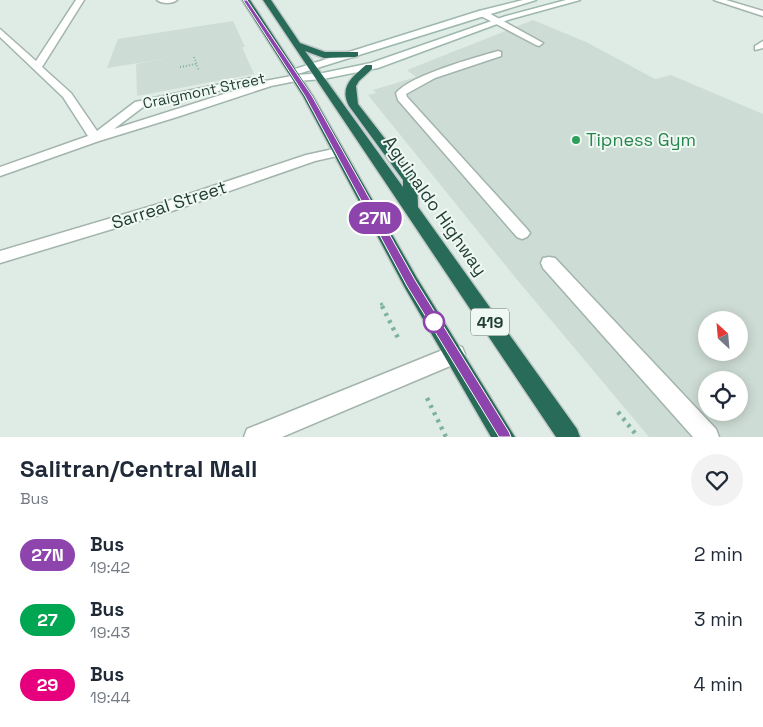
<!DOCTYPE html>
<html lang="en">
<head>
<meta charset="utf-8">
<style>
	body { margin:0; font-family:"Space Grotesk",sans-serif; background:#f2f2f3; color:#1f2937; height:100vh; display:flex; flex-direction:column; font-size:19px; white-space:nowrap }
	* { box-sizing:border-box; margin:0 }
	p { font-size:16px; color:#747a83 }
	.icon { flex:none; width:28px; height:28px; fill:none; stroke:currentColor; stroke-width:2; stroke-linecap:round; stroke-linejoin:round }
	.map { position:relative; height:437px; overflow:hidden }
	.drawer { display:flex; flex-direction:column; background:#fff; flex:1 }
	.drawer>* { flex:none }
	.badge { padding:0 10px; border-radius:16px; font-size:18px; line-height:32px }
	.needle { width:32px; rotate:334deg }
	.buttons { position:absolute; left:698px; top:311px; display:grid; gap:10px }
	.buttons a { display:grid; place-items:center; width:50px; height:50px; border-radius:50%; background:#fff; box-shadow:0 2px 12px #0003; font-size:25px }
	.map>.badge { position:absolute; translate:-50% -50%; box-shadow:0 0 0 2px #fff }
	.round { display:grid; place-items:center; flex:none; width:52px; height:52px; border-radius:26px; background:#f2f2f3 }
	.head { display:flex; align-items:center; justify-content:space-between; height:85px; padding:0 20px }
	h1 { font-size:24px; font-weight:700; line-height:38px }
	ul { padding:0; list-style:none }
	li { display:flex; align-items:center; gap:15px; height:65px; padding:0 20px }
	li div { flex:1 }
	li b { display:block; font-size:19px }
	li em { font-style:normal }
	li .badge { min-width:55px; font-weight:700; text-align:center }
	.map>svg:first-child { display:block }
	.built { fill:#cddcd4; fill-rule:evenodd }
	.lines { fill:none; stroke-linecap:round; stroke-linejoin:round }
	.lane-casing { stroke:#a2b4ac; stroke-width:3 }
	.street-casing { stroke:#a2b4ac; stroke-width:3 }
	.secondary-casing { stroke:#9db8ad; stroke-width:3 }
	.highway-casing { stroke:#c0c9c6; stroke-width:3 }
	.path-far2 { stroke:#7db29e; stroke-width:2; stroke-dasharray:1 2; stroke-linecap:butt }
	.path-far1 { stroke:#7db29e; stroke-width:3; stroke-dasharray:2.5 4; stroke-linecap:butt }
	.path { stroke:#7db29e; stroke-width:4.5; stroke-dasharray:3 5; stroke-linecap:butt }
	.lane { fill:#fff; fill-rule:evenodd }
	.street { fill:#fff; fill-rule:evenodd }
	.secondary { fill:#fff; fill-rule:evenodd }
	.highway { fill:#286b59; fill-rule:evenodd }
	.line { fill:#8e44ad; stroke:#fff }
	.leisure-dot { fill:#2e9e5b; stroke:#f0f8f3; stroke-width:2 }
	.stop-dot { fill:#fff; stroke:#8e44ad; stroke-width:2.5 }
	.labels { text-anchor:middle; stroke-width:4; stroke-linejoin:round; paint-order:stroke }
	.far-street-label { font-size:15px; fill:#1f3d33; stroke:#f0f8f3 }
	.shield { fill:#f0f8f3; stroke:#5e756d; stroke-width:1 }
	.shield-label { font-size:16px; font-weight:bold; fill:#1f3d33 }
	.leisure-label { font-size:18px; fill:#27864d; stroke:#f0f8f3; text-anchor:start }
	.street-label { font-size:18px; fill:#1f3d33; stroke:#f0f8f3 }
</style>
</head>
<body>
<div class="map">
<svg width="763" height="437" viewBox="0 0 763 437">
	<rect width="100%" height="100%" fill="#dfece5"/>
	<!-- built -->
	<g class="built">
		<path d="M 533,20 L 586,42 L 655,79 L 671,75 L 763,114 L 763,437 L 649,437 L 514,276 L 368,95 L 376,93 L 373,90 L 416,77 L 407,70 ZM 706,320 L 739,320 L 739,352 L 706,352 ZM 706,380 L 739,380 L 739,412 L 706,412 Z"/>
		<path d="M 233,21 L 245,47 L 242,47 L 254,74 L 137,96 L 136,64 L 170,58 L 107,68 L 118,39 Z"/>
	</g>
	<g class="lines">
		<defs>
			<g id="lane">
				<path d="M 157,0 L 177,0 C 172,4 162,4 157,0 Z"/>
				<path d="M 479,11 L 485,11 L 543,43 L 539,46 L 536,45 L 479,15 Z"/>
				<path d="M 498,51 L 501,52 L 501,56 L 435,78 L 406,94 L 407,97 L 527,229 L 530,233 L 527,237 L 522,239 L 517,237 L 398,100 L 396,93 C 411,75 474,58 498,51 Z"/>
				<path d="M 549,257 L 555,258 L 716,429 L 719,437 L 693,437 L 543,268 L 541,263 L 543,258 Z"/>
			</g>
			<g id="street">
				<path d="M 76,0 L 84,0 L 42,67 L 71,93 L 97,131 L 135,102 L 250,78 L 255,81 L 250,84 L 143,107 L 114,129 L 265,81 L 297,75 L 302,78 L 301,80 L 271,86 L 177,117 L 99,141 L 0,176 L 0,167 L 88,136 L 63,97 L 0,37 L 0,29 L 36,61 Z"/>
				<path d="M 714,0 L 726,0 L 763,11 L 763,16 Z"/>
				<path d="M 763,41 L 763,48 L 755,50 L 755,46 Z"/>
				<path d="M 338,148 L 342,149 L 344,152 L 342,155 L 315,161 L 172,211 L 0,263 L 0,251 L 162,203 L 306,155 Z"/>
				<path d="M 455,345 L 462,347 L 465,354 L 462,361 L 282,437 L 244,437 L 247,429 Z"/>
			</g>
			<g id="secondary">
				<path d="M 523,0 L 536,0 L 301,73 L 295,73 L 293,71 L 295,69 L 479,11 Z"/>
				<path d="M 566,0 L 580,0 L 511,19 L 378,68 L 323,79 L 297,81 L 292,78 L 297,75 L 323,73 L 371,63 L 506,16 Z"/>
			</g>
			<g id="highway">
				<path d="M 242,0 L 250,0 L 313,96 L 417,278 L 515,437 L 491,437 L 405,288 L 303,96 Z"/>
				<path d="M 263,0 L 271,0 L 300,43 L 325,52 L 358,52 L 358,56 L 355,57 L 324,58 L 305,51 L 403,187 L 403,180 L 349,106 C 339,87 352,77 366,65 L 372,65 L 372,69 L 359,81 L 356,86 L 358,104 L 417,180 L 418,207 L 577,429 L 580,437 L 556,437 Z"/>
			</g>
		</defs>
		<!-- lane casing -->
		<use href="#lane" class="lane-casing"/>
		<!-- street casing -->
		<use href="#street" class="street-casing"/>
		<!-- secondary casing -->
		<use href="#secondary" class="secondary-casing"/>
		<!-- highway casing -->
		<use href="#highway" class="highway-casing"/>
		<!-- path-far2 -->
		<g class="path-far2">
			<path d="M 194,57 L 199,71"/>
			<path d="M 180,67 L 196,64"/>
		</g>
		<!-- path-far1 -->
		<path class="path-far1" d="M 381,303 L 383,307"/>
		<!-- path -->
		<g class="path">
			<path d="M 382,306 L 399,340"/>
			<path d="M 427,398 L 446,437"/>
			<path d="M 618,412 L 638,437"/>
		</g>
		<!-- lane -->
		<use href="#lane" class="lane"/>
		<!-- street -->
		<use href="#street" class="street"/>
		<!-- secondary -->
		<use href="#secondary" class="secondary"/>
		<!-- highway -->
		<use href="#highway" class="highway"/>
	</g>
	<!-- line -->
	<path class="line" d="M 243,0 L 247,0 L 312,96 L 415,280 L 509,432 L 511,437 L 499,437 L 407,286 L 305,96 Z"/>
	<!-- markers -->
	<circle class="leisure-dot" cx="576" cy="140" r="5"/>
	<circle class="stop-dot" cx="434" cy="322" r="10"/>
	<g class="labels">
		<!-- far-street labels -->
		<g class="far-street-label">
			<text transform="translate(204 91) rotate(-12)" y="5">Craigmont Street</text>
		</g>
		<!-- shield labels -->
		<rect class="shield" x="471" y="308.5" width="38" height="27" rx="4"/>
		<g class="shield-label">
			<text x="490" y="328">419</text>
		</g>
		<!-- leisure labels -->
		<g class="leisure-label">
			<text x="586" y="146">Tipness Gym</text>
		</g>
		<!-- street labels -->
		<g class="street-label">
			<text transform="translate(169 205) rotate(-18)" y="6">Sarreal Street</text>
			<text transform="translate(435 206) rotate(55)" y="6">Aguinaldo Highway</text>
		</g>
	</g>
</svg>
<div class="buttons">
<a><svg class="needle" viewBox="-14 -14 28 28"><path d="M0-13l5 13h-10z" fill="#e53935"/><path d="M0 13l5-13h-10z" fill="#747a83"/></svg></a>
<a><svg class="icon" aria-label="locate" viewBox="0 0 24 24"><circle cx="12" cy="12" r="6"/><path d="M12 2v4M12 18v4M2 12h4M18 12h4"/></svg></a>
</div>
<b class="badge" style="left:375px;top:218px;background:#8e44ad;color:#fff">27N</b>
</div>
<section class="drawer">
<div class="head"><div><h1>Salitran/Central Mall</h1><p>Bus</p></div><a class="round"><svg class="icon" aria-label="heart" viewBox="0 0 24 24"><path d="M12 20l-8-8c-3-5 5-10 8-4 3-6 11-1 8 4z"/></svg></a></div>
<ul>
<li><span class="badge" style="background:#8e44ad;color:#fff">27N</span><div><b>Bus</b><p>19:42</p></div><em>2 min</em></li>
<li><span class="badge" style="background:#00a651;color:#fff">27</span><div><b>Bus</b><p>19:43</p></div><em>3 min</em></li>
<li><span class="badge" style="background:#e6007e;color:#fff">29</span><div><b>Bus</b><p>19:44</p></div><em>4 min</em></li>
</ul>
</section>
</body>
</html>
